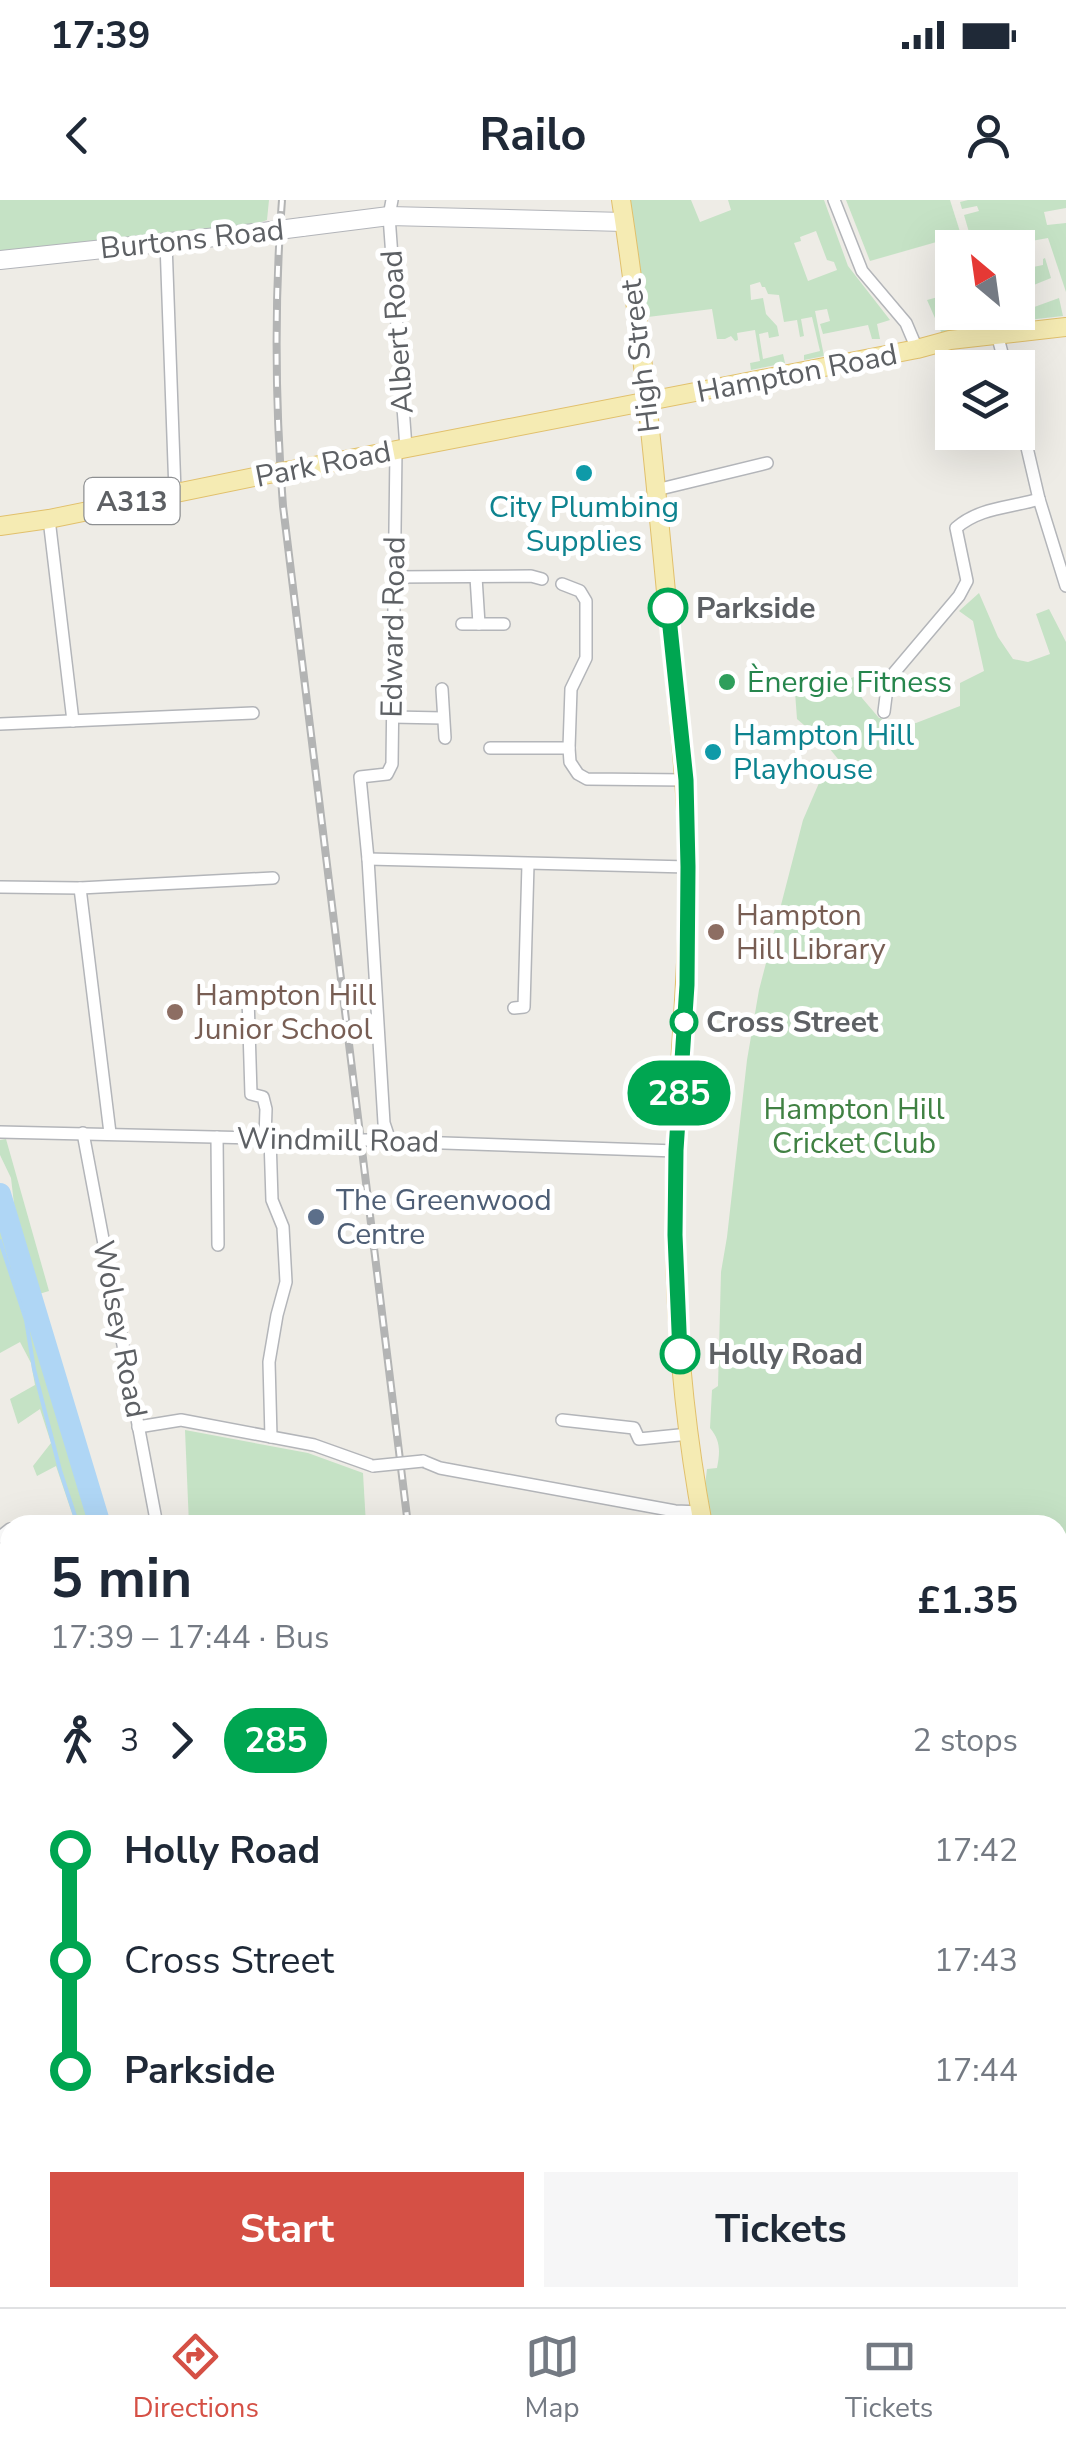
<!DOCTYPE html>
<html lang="en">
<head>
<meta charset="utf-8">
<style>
	body { margin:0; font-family:"Nunito Sans",sans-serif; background:#f6f6f7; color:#1f2937; height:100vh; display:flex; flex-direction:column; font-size:38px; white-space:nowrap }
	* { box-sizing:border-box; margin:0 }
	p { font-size:32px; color:#747a83 }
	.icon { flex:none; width:55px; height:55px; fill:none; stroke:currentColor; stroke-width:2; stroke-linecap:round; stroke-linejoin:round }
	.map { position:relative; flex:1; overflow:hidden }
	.drawer { position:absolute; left:0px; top:1315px; width:1068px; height:792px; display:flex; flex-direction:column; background:#fff; border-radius:30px 30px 0 0; box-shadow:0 10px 40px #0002 }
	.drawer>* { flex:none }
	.badge { padding:0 20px; border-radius:32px; font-size:35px; line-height:65px }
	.needle { width:65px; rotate:331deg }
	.buttons { position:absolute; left:935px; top:30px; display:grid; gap:20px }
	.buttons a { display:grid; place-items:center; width:100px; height:100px; border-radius:0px; background:#fff; box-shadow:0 10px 40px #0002; font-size:50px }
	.map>.badge { position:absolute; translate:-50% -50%; box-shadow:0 0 0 5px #fff }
	.legs { display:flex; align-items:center; gap:15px; height:110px; padding:0 50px; font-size:32px }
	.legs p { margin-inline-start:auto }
	.headline { display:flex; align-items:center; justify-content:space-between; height:170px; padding:0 50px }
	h1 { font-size:55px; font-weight:700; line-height:75px }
	.cta { display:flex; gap:20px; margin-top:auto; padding:20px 50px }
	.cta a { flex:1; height:115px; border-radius:0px; background:#d55045; color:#fff; font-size:40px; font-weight:700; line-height:115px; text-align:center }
	.cta a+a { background:#f6f6f7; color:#1f2937 }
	ul { padding:0 50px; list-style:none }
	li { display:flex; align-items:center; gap:35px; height:110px; font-size:38px }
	li i { display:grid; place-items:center; width:15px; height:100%; margin:0 12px; background:currentColor }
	li i::after { content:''; width:25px; height:25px; margin:-12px; border:8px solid; border-radius:50%; background:#fff }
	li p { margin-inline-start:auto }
	li:first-child i { background:linear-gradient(#0000 50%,currentColor 0) }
	li:last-child i { background:linear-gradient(currentColor 50%,#0000 0) }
	.status { display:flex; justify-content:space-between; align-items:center; height:70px; padding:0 50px; background:#fff; direction:ltr }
	.status svg { height:28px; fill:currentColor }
	header { display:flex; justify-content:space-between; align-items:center; height:130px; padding:0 50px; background:#fff; font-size:45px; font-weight:700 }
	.tabs { display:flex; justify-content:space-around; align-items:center; height:140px; border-top:2px solid #e0e1e3; background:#fff; font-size:28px; color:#747a83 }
	.tabs a { display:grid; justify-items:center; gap:5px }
	.tabs .on { color:#d55045 }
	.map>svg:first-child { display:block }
	.green { fill:#c5e2c5; fill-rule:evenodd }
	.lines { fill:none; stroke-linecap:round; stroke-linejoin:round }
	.stream { stroke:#afd6f5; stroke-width:4 }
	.river { stroke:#afd6f5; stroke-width:22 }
	.street-casing { stroke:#b3b5b9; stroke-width:14 }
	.secondary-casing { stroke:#b2b4b9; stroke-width:20 }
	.primary-casing { stroke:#e1c06c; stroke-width:20 }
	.street { stroke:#fff; stroke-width:11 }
	.secondary { stroke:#fff; stroke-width:18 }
	.primary { stroke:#f5ebb3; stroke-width:18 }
	.rail-casing { stroke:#b3b4b4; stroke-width:8 }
	.rail { stroke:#fff; stroke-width:4; stroke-dasharray:11; stroke-linecap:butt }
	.street-bridge-casing { stroke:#b3b5b9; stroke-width:14; stroke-linecap:butt }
	.secondary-bridge-casing { stroke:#b2b4b9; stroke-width:20; stroke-linecap:butt }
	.primary-bridge-casing { stroke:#e1c06c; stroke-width:20; stroke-linecap:butt }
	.street-bridge { stroke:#fff; stroke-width:11 }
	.secondary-bridge { stroke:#fff; stroke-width:18 }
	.primary-bridge { stroke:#f5ebb3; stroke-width:18 }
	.line-1-casing { stroke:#fff; stroke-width:22 }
	.line-1 { stroke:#00a651; stroke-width:15 }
	.culture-dot { fill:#0f9aa8; stroke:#fff; stroke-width:4 }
	.stop-1-dot { fill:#fff; stroke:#00a651; stroke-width:5 }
	.leisure-dot { fill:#2e9e5b; stroke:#fff; stroke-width:4 }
	.education-dot { fill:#8d6e63; stroke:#fff; stroke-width:4 }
	.service-dot { fill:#5c6f8a; stroke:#fff; stroke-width:4 }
	.labels { text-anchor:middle; stroke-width:10; stroke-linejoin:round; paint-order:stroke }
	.shield { fill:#fff; stroke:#8e9092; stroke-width:2.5 }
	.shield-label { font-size:28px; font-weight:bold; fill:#5d6064 }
	.street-label { font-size:30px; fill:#5d6064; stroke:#fff }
	.culture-label { font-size:30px; fill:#0d838f; stroke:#fff }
	.stop-label { font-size:30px; font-weight:bold; fill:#5d6064; stroke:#fff; text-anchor:start }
	.leisure-label { font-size:30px; fill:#27864d; stroke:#fff; text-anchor:start }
	.education-label { font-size:30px; fill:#785e54; stroke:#fff; text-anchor:start }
	.park-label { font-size:30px; fill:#408143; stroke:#fff }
	.service-label { font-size:30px; fill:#4e5e75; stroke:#fff; text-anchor:start }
</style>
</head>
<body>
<div class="status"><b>17:39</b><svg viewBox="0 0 49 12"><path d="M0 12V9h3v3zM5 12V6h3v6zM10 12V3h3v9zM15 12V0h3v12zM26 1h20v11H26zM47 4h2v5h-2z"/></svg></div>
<header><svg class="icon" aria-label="back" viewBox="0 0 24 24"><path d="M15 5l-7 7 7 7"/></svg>Railo<svg class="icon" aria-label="person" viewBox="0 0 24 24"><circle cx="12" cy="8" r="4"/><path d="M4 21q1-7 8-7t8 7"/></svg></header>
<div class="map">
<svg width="1066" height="2107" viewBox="0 0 1066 2107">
	<rect width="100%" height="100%" fill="#eeece6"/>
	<!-- green -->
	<g class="green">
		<path d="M 0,0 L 269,0 L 267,20 L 248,27 L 0,56 Z"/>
		<path d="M 629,0 L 691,0 L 700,22 L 731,10 L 728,0 L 824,0 L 848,66 L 890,120 L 877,124 L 880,139 L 872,139 L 868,125 L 823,134 L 820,124 L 830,121 L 827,109 L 815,111 L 824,156 L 804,160 L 804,155 L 820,151 L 812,117 L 801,119 L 804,136 L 800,137 L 797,120 L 784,122 L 779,95 L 768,94 L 765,87 L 762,87 L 760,82 L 750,85 L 751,100 L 763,98 L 766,114 L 777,126 L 779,136 L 769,138 L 768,132 L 759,134 L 763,159 L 783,154 L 785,163 L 751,170 L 750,163 L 760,161 L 755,130 L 737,133 L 738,140 L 735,141 L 731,136 L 725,139 L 717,139 L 712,109 L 648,117 ZM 816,31 L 827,60 L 834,62 L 837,70 L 808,81 L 794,43 L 801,41 L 800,37 Z"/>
		<path d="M 846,0 L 950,0 L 961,35 L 870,61 Z"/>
		<path d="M 968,0 L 1066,0 L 1066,8 L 1044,12 L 1047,25 L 1066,23 L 1066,92 L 1048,38 L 997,47 L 989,47 L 988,45 L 973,46 L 964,15 L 979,11 L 977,6 L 962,9 L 960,2 Z"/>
		<path d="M 1045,58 L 1051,78 L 1019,91 L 1026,110 L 1059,98 L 1063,116 L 1019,121 L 942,134 L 927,100 L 938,97 L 937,79 L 952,76 L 952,112 L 1018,112 L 1018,70 L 1043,65 L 1043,59 Z"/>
		<path d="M 979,393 L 998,437 L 1013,459 L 1028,462 L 1050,454 L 1036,414 L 1049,409 L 1066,442 L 1066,2107 L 1019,2107 L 1013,2098 L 1058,2098 L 1058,1325 L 708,1325 L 704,1294 L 707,1269 L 717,1268 C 720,1252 721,1241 710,1228 L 712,1190 L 718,1186 L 721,1072 L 727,1037 L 747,860 L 759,790 L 803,620 L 819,583 L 838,559 L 825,543 L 797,519 L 795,492 L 823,488 L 854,477 L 862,498 L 879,518 L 916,523 L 960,506 L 960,483 L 984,471 L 973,421 L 959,411 Z"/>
		<path d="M 6,939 L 49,1091 L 39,1094 L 14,1004 L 11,978 L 0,955 L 0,940 Z"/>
		<path d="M 0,1009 L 12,1019 L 36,1122 L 47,1137 L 46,1162 L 84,1286 L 95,1296 L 91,1309 L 97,1325 L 76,1325 L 56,1266 L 37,1276 L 33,1266 L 51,1243 L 40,1209 L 18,1224 L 10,1199 L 35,1185 L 31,1163 L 20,1142 L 0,1153 Z"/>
		<path d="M 185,1230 L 308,1253 L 363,1273 L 366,1325 L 189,1325 Z"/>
	</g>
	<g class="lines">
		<!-- stream -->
		<path class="stream" d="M 0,1041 L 26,1120 L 34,1169 L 60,1270 L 78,1325"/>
		<!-- river -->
		<g class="river">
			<path d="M 0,994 L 100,1325"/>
			<path d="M 1058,1453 L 1066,1448"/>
		</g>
		<defs>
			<g id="street">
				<path d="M 392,0 L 389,16 L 406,248"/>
				<path d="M 834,0 L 862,71 L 906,123 L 917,149"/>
				<path d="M 166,43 L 175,292"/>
				<path d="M 997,134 L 1006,168"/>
				<path d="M 1018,209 L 1039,299 L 1066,386"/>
				<path d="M 656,290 L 767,263"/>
				<path d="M 49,319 L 73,521"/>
				<path d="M 394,377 L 531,376 L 542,379"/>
				<path d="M 476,377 L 479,424"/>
				<path d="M 562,384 L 580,391 L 586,401 L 586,458 L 571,489 L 569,548 L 570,562 L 578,574 L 587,579 L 686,580"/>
				<path d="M 462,424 L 504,424"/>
				<path d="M 442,489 L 445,538"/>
				<path d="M 884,512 L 888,480 L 959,396 L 967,381 L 956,328 C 980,307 1010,308 1039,299"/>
				<path d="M 392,517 L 443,518"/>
				<path d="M 0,524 L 253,513"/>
				<path d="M 490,548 L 569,548"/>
				<path d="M 368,659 L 688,667"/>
				<path d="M 0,687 L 80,688 L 273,678"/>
				<path d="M 80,688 L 110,933"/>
				<path d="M 248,797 L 251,894 L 263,897 L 266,909 L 265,938"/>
				<path d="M 514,808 L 524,807 L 528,664"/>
				<path d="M 0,932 L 336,940"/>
				<path d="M 83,933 L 157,1325"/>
				<path d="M 217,937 L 218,1045"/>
				<path d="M 270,938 L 272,1000 L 283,1027 L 286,1082 L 277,1115 L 269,1162 L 271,1237"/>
				<path d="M 385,941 L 676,951"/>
				<path d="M 390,941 L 384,923 L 368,659 L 360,577 L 387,574 L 392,564 L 396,250"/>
				<path d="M 562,1220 L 634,1228 L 639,1239 L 689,1234"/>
				<path d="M 138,1227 L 181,1220 L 314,1245 L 373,1266"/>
				<path d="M 423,1261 L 440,1268 L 675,1311 L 701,1312"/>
				<path d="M 0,1337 L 10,1329"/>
				<path d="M 0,1916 L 10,1926"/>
				<path d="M 598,2098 L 599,2107"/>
				<path d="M 800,2098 L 805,2107"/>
				<path d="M 973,2098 L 979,2107"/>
				<path d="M 221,2107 L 243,2098"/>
				<path d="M 865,2107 L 883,2098"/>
			</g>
			<g id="secondary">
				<path d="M 302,27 L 389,16 L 624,22"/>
				<path d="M 0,60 L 263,32"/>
				<path d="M 0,1534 L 10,1535"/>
				<path d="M 0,1952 L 10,1948"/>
				<path d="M 388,2098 L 389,2107"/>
			</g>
			<g id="primary">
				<path d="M 621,0 C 642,137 655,275 668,413 C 677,499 687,583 688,669 C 689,753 681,835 677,918 C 670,1055 678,1191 703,1325"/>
				<path d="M 314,266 L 917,149 L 950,140 L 1066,127"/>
				<path d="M 0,326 L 49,319 L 264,275"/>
				<path d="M 0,1383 L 10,1392"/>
				<path d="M 1002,2098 L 1008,2107"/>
			</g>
		</defs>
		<!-- street casing -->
		<use href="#street" class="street-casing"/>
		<!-- secondary casing -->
		<use href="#secondary" class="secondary-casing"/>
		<!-- primary casing -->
		<use href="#primary" class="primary-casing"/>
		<!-- street -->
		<use href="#street" class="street"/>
		<!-- secondary -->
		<use href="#secondary" class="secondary"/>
		<!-- primary -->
		<use href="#primary" class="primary"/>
		<defs>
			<g id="rail">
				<path d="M 282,0 C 274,104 275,202 283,306 L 408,1325"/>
				<path d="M 500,2098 L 501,2107"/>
			</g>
		</defs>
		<!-- rail casing -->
		<use href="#rail" class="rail-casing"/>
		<!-- rail -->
		<use href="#rail" class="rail"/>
		<defs>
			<g id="street-bridge">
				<path d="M 336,940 L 380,940"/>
				<path d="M 373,1266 L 423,1261"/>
			</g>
			<path id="secondary-bridge" d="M 263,32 L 302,27"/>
			<path id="primary-bridge" d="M 264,275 L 314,266"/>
		</defs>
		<!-- street-bridge casing -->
		<use href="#street-bridge" class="street-bridge-casing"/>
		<!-- secondary-bridge casing -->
		<use href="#secondary-bridge" class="secondary-bridge-casing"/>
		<!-- primary-bridge casing -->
		<use href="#primary-bridge" class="primary-bridge-casing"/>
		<!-- street-bridge -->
		<use href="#street-bridge" class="street-bridge"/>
		<!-- secondary-bridge -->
		<use href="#secondary-bridge" class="secondary-bridge"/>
		<!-- primary-bridge -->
		<use href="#primary-bridge" class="primary-bridge"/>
	</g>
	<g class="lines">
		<defs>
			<path id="line-1" d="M 668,408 L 686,580 L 688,667 L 687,785 L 676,950 L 675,1035 L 680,1154"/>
		</defs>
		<!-- line-1 casing -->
		<use href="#line-1" class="line-1-casing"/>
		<!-- line-1 -->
		<use href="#line-1" class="line-1"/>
	</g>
	<!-- markers -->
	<g class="culture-dot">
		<circle cx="584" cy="273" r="10"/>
		<circle cx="713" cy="552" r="10"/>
	</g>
	<g class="stop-1-dot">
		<circle cx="668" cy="408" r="18"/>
		<circle cx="684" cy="822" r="12"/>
		<circle cx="680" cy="1154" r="18"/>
	</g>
	<circle class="leisure-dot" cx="727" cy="482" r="10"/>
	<g class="education-dot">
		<circle cx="716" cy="732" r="10"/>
		<circle cx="175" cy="812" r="10"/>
	</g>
	<circle class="service-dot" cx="316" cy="1017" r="10"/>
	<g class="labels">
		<!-- shield labels -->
		<rect class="shield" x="84.5" y="278" width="95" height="46" rx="8"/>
		<g class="shield-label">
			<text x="132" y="311">A313</text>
		</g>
		<!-- street labels -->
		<g class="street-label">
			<text transform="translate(192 39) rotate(-6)" y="10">Burtons Road</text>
			<text transform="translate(397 132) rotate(-94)" y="10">Albert Road</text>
			<text transform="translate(640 156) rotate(-97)" y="10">High Street</text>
			<text transform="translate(797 173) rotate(-11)" y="10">Hampton Road</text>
			<text transform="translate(323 264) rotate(-11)" y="10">Park Road</text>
			<text transform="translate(393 427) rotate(-89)" y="10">Edward Road</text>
			<text transform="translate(338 940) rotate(1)" y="10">Windmill Road</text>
			<text transform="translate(120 1129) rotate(79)" y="10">Wolsey Road</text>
		</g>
		<!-- culture labels -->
		<g class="culture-label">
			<text x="584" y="317">City Plumbing<tspan x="584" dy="34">Supplies</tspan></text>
			<text x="733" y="545" text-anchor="start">Hampton Hill<tspan x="733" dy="34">Playhouse</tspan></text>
		</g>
		<!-- stop labels -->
		<g class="stop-label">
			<text x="696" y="418">Parkside</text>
			<text x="706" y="832">Cross Street</text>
			<text x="708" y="1164">Holly Road</text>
		</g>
		<!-- leisure labels -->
		<g class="leisure-label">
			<text x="747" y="492">Ènergie Fitness</text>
		</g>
		<!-- education labels -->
		<g class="education-label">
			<text x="736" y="725">Hampton<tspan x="736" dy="34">Hill Library</tspan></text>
			<text x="195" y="805">Hampton Hill<tspan x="195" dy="34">Junior School</tspan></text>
		</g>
		<!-- park labels -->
		<g class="park-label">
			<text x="854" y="919">Hampton Hill<tspan x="854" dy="34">Cricket Club</tspan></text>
		</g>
		<!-- service labels -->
		<g class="service-label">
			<text x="336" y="1010">The Greenwood<tspan x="336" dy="34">Centre</tspan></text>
		</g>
	</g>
</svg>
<div class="buttons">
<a><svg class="needle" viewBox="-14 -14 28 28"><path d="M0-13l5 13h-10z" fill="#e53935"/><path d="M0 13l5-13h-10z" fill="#747a83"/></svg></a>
<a><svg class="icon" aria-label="layers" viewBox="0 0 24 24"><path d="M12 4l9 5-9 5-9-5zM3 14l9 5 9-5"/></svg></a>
</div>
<b class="badge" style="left:679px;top:893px;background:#00a651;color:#fff">285</b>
<section class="drawer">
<div class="headline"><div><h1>5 min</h1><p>17:39 – 17:44 · Bus</p></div><b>£1.35</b></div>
<div class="legs"><svg class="icon" aria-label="walk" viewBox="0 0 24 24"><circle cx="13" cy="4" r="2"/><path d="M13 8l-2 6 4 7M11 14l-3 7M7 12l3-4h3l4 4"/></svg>3<svg class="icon" aria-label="forward" viewBox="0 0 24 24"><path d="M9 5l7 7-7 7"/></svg><b class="badge" style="background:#00a651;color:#fff">285</b><p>2 stops</p></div>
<ul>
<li><i style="color:#00a651"></i><b>Holly Road</b><p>17:42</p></li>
<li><i style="color:#00a651"></i><span>Cross Street</span><p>17:43</p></li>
<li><i style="color:#00a651"></i><b>Parkside</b><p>17:44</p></li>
</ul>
<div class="cta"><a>Start</a><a>Tickets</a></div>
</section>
</div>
<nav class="tabs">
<a class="on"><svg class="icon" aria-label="directions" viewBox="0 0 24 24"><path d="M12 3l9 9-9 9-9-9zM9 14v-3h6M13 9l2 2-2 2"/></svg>Directions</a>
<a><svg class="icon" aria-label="map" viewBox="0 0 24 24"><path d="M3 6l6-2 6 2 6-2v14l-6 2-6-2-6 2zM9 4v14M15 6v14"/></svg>Map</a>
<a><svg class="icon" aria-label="tickets" viewBox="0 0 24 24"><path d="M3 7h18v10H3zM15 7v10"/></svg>Tickets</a>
</nav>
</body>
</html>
